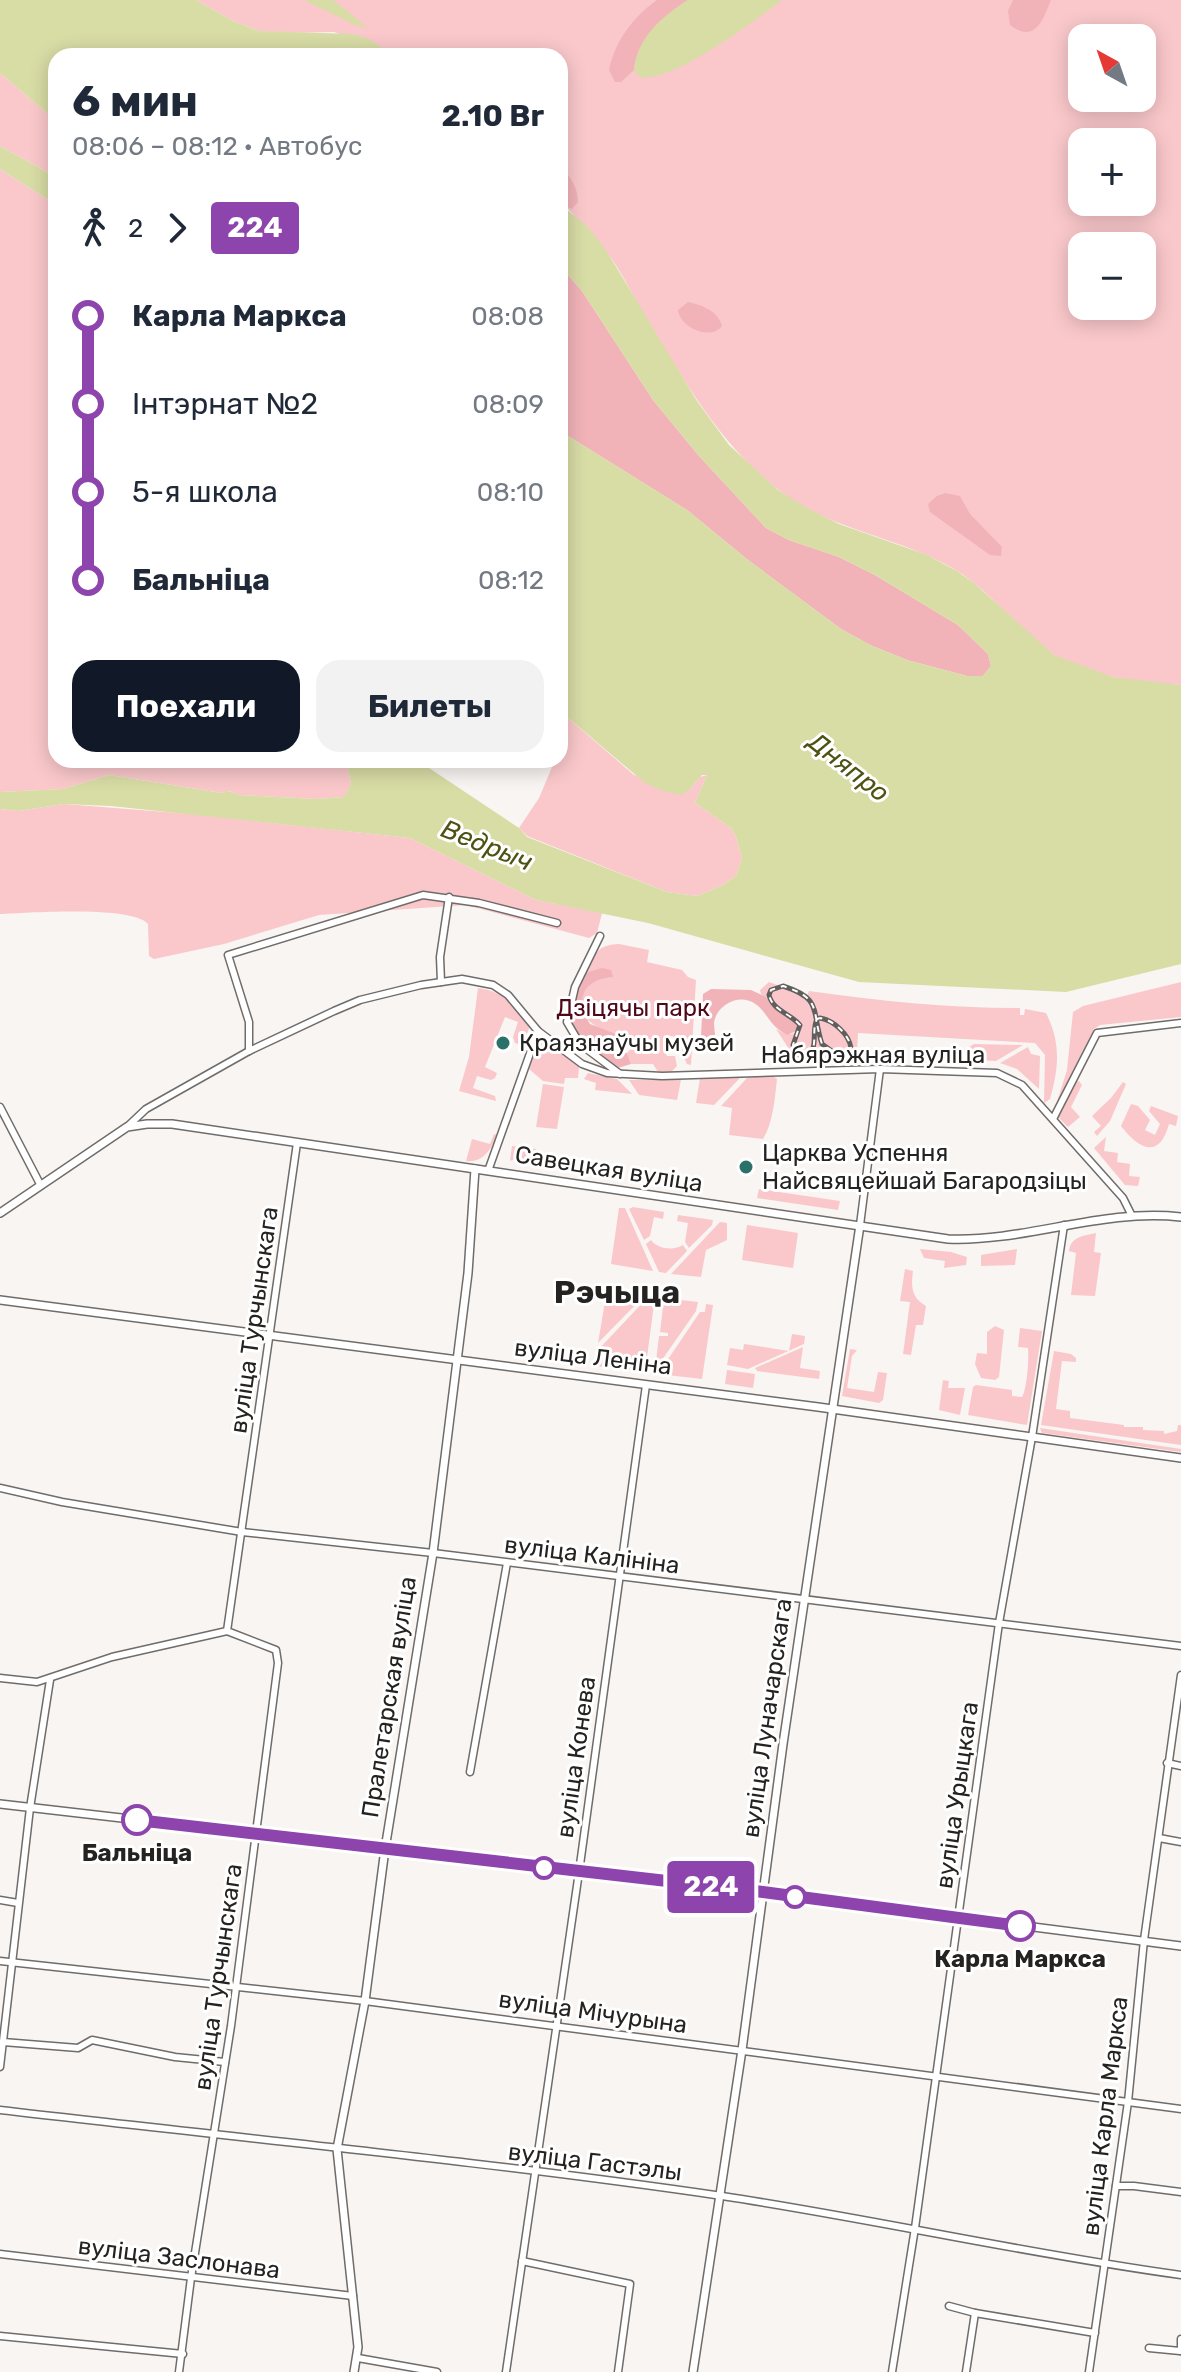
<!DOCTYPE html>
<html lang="ru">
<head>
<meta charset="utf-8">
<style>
	body { margin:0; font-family:Rubik,sans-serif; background:#f2f2f3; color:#1f2937; height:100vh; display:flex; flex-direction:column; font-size:30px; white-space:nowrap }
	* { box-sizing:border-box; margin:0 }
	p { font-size:26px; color:#747a83 }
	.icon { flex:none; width:44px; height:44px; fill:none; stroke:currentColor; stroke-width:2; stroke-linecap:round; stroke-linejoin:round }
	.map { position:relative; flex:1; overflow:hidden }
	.sheet { position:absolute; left:48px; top:48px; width:520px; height:720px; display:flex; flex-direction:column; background:#fff; border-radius:24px; box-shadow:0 4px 20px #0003 }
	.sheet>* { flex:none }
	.badge { padding:0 16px; border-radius:6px; font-size:28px; line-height:52px }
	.needle { width:52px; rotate:320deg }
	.controls { position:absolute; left:1068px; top:24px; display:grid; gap:16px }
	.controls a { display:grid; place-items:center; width:88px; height:88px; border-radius:16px; background:#fff; box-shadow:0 4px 20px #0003; font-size:40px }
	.map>.badge { position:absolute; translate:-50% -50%; box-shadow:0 0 0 4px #fff }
	.legs { display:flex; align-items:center; gap:12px; height:88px; padding:0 24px; font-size:26px }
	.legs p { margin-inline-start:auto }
	.head { display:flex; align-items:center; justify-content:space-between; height:136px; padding:0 24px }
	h1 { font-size:44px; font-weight:700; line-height:60px }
	.button { display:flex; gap:16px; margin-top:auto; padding:16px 24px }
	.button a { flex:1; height:92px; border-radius:24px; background:#111827; color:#fff; font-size:32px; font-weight:700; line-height:92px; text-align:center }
	.button a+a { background:#f2f2f3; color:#1f2937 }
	ul { padding:0 24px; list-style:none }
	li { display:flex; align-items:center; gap:28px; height:88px; font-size:30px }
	li i { display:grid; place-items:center; width:12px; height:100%; margin:0 10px; background:currentColor }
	li i::after { content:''; width:20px; height:20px; margin:-10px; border:6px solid; border-radius:50%; background:#fff }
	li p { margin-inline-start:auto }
	li:first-child i { background:linear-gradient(#0000 50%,currentColor 0) }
	li:last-child i { background:linear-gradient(currentColor 50%,#0000 0) }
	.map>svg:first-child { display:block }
	.green { fill:#fac8cb; fill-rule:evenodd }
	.forest { fill:#f1b3b8 }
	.water { fill:#d8dca5 }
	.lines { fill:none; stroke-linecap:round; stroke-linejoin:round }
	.minor-casing { stroke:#6f6c69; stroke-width:9 }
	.tertiary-casing { stroke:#6f6c69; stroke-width:10 }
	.minor { stroke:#fff; stroke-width:6 }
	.tertiary { stroke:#fff; stroke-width:7 }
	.rail-casing { stroke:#615f5d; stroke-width:5 }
	.rail { stroke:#fff; stroke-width:2; stroke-dasharray:6; stroke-linecap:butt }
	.line-1-casing { stroke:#fff; stroke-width:18 }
	.line-1 { stroke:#8e44ad; stroke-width:12 }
	.poi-dot { fill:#2a7269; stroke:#fff; stroke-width:3 }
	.stop-1-dot { fill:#fff; stroke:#8e44ad; stroke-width:4 }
	.labels { text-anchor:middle; stroke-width:6; stroke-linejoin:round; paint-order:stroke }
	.park-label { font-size:24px; fill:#500819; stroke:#fff }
	.poi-label { font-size:24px; fill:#252322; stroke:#fff; text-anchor:start }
	.street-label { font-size:24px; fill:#252322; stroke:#fff }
	.stop-label { font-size:24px; font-weight:bold; fill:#252322; stroke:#fff }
	.water-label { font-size:26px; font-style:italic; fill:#505214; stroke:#fff }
	.district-label { font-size:32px; font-weight:bold; fill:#252322; stroke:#fff }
</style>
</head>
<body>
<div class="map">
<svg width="1181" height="2372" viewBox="0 0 1181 2372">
	<rect width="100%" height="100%" fill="#f9f5f2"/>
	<!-- green -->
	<g class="green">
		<path d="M 196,0 L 1181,0 L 1181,685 C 1132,681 1077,677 1038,643 C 1012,621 991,594 962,574 C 906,537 832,533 776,488 C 715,440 679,371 639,306 C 628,287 618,265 604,249 C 593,235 580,222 568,209 L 560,204 L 560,56 L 394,56 L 390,52 L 334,32 L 285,33 L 259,31 L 233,21 ZM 1082,38 L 1142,38 L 1142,98 L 1082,98 ZM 1082,142 L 1142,142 L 1142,202 L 1082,202 ZM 1082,246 L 1142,246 L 1142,306 L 1082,306 Z"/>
		<path d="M 0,73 L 56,121 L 56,177 L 0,146 Z"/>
		<path d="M 0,169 L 56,205 L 56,760 L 346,760 L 351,784 L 345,797 L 316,799 L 238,795 L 229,791 L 222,793 L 109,775 L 63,789 L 0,792 Z"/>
		<path d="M 560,711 L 634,775 L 689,790 L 700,777 L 707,775 L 695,803 L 731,828 L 736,837 L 742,858 L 736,876 L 721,886 L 697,896 L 667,892 L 527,836 L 519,828 L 539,798 L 555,760 L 560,760 Z"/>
		<path d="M 64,804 L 191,814 L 410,838 L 536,900 L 602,913 L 597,933 L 589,938 L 466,905 L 319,915 L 224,944 L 154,959 L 149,956 L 148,924 C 132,905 27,913 0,914 L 0,809 L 18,811 Z"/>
		<path d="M 619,944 L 649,950 L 647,962 L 682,970 L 688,977 L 696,980 L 691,1065 L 687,1064 L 673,1036 L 668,1037 L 673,1049 L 665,1050 L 667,1056 L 675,1056 L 677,1066 L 671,1072 L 658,1072 L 653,1064 L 631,1064 L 627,1053 L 632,1048 L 629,1037 C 595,1033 559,1009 597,978 L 585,973 C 596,954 596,945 619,944 Z"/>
		<path d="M 769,982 L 807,996 L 809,991 C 879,1001 949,1008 1020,1008 L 1020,1015 L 1024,1015 L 1025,1009 L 1046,1013 C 1061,1043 1059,1067 1050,1099 L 1044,1103 L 1045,1055 L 1035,1043 L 858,1033 L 857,1053 L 849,1063 L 798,1063 L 776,1029 C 785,1034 790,1037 799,1030 L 794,1018 L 777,1009 L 761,994 L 760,990 Z"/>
		<path d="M 1181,982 L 1181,1017 L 1100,1025 L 1094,1029 L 1056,1105 L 1067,1070 L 1073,1012 L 1083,1006 Z"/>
		<path d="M 478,988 C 506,992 513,1005 530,1025 L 523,1046 L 515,1043 L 513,1037 L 518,1022 L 505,1017 L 485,1067 L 497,1073 L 495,1078 L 491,1080 L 477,1076 L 473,1088 L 495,1096 L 496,1101 L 459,1091 L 469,1057 Z"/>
		<path d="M 542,1042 L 561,1051 L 579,1067 L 578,1078 L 565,1078 L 564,1084 L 543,1081 L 529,1069 L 534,1047 Z"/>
		<path d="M 974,1044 L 1023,1045 L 996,1061 L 949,1059 Z"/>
		<path d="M 1028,1047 L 1031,1054 L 1040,1056 L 1039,1089 L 1017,1069 L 1000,1063 Z"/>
		<path d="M 588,1073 L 617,1079 L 632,1094 L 595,1090 L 596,1083 L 584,1079 Z"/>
		<path d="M 771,1075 L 777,1079 C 775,1097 773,1123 763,1139 L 729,1135 L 732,1108 L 721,1106 L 747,1078 Z"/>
		<path d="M 700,1078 L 740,1078 L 714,1105 L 696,1103 Z"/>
		<path d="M 629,1080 L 681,1080 L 677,1100 L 639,1095 Z"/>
		<path d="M 1079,1081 L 1082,1085 L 1071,1107 L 1080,1117 L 1068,1127 L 1058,1117 L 1075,1082 Z"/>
		<path d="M 1123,1082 L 1126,1084 L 1110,1121 L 1097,1136 L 1094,1132 L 1101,1126 L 1092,1116 L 1111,1098 Z"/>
		<path d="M 543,1084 L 564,1087 L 557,1129 L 536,1127 Z"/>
		<path d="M 1131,1104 L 1138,1106 L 1150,1120 L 1145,1130 L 1155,1135 L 1160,1124 L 1149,1111 L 1151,1106 L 1178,1116 L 1176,1126 L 1169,1124 C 1159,1161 1138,1148 1121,1126 Z"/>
		<path d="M 494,1134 L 497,1135 C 491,1150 483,1163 466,1161 L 472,1139 L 490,1144 Z"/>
		<path d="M 1106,1137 L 1104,1151 L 1118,1153 L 1117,1162 L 1130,1164 L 1129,1176 L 1140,1177 L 1138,1186 L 1125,1185 L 1094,1148 Z"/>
		<path d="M 512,1146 L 536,1149 L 545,1162 L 540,1166 L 514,1161 L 517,1158 L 510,1161 Z"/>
		<path d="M 759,1189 L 840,1201 L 838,1210 L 757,1198 Z"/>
		<path d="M 633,1207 L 664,1212 L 663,1219 L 654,1217 L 650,1236 L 644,1240 L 629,1209 Z"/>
		<path d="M 619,1208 L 625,1208 L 653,1271 L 611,1264 Z"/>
		<path d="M 678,1215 L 713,1220 L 712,1225 L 689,1248 L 685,1242 L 688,1223 L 677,1221 Z"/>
		<path d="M 720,1222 L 727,1223 L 727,1240 L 706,1250 L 701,1277 L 671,1274 Z"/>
		<path d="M 747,1225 L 798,1233 L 793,1268 L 742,1260 Z"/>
		<path d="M 1096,1233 L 1094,1252 L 1101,1253 L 1095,1296 L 1071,1295 L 1076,1253 L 1069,1251 C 1071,1236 1084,1236 1096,1233 Z"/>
		<path d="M 651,1240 C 657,1249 674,1251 683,1245 L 687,1251 L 666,1273 L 659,1272 L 646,1244 Z"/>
		<path d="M 920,1249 L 951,1252 L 967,1257 L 966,1265 L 944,1268 L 945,1261 L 924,1258 Z"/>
		<path d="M 1017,1249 L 1015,1265 L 981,1266 L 981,1255 Z"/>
		<path d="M 905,1269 L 913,1271 C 911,1286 911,1298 926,1306 L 923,1325 L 916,1325 L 911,1355 L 903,1354 L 910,1302 L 900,1301 Z"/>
		<path d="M 607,1290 L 644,1296 L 598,1343 Z"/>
		<path d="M 649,1296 L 655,1297 L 645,1372 L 595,1366 L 597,1351 Z"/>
		<path d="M 664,1298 L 698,1302 L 696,1311 L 655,1370 L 659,1336 L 668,1336 L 668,1333 L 660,1332 Z"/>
		<path d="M 706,1304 L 713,1305 L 702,1379 L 658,1374 L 700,1312 L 705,1312 Z"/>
		<path d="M 995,1326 L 1004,1330 L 999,1377 L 995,1380 L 981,1378 L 975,1364 L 977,1353 L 987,1354 L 987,1332 Z"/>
		<path d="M 1020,1328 L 1042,1331 L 1027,1425 L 968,1415 L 973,1387 L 976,1385 L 1012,1390 L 1012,1396 L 1022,1397 C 1027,1389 1029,1359 1028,1348 L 1018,1347 Z"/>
		<path d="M 792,1334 L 805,1336 L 804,1344 L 748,1369 L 727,1365 L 730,1348 L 743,1350 L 744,1344 L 789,1351 Z"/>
		<path d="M 803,1347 L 800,1368 L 820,1371 L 819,1379 L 757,1371 L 755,1368 Z"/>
		<path d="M 850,1349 L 857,1350 L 852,1356 L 847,1388 L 874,1392 L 878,1372 L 887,1373 L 883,1400 L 879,1403 L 842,1396 Z"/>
		<path d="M 1054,1351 L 1071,1354 L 1076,1358 L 1076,1362 L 1062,1361 L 1056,1409 L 1070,1411 L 1070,1418 L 1124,1425 L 1124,1427 L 1143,1427 L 1143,1430 L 1164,1431 L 1164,1434 L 1177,1431 L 1178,1425 L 1181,1425 L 1181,1445 L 1041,1425 Z"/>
		<path d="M 727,1370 L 755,1374 L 753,1388 L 725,1384 Z"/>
		<path d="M 943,1380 L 949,1381 L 948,1388 L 965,1388 L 960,1415 L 939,1410 Z"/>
		<path d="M 1040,1428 L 1181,1449 L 1181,1452 L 1042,1433 Z"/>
	</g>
	<!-- forest -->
	<g class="forest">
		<path d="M 657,0 L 688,0 C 663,17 637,37 634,70 L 621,82 L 615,82 L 609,70 C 615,41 633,17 657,0 Z"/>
		<path d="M 1013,0 L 1051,0 C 1043,20 1035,44 1010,25 L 1008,11 Z"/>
		<path d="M 560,166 C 570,175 578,188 578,202 L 572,209 L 560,204 Z"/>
		<path d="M 560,266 L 582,291 L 653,400 L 699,456 L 766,528 L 789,540 L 839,557 L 875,575 L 958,625 L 988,654 L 991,666 L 983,676 L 967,676 L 907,660 L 870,645 L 841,629 L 748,560 L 687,510 L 560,431 Z"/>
		<path d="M 688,302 C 702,305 718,311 722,326 C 711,341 680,328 678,310 Z"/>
		<path d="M 945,493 L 960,496 L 970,514 L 1002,547 L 1001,556 L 990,555 L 930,512 L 928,504 L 937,496 Z"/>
		<path d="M 602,968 L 611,970 L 613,977 C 584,979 574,999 590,1024 L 621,1036 L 613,1040 L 611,1045 L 614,1051 L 627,1053 L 631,1064 L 618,1068 L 584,1045 L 569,1022 L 577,987 L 585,973 Z"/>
		<path d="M 711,989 L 751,990 L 764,996 L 800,1025 L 799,1030 L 787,1035 C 767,1024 769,1013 754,1003 C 739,993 716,1005 714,1023 C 714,1028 715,1032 715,1036 L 707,1040 L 701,1037 L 703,994 Z"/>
	</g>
	<!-- water -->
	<g class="water">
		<path d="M 0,0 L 196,0 L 233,21 L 259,31 L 353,34 L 369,39 L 394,56 L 56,56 L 56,121 L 0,73 Z"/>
		<path d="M 304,0 L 333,0 L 367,27 L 357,26 Z"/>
		<path d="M 688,0 L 782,0 C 756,20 671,84 640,77 L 634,70 C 637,38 662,16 688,0 Z"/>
		<path d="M 0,146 L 56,177 L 56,205 L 0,169 Z"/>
		<path d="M 560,204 L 588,227 L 606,250 L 697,401 L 729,445 L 778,490 L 807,508 L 839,524 L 927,555 L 957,571 L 974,583 L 1054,655 L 1113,677 L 1181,685 L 1181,964 L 1066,992 L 859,982 L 648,923 L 536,900 L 410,838 L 111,806 L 64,804 L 18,811 L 0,809 L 0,792 L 63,789 L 109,775 L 222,793 L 228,791 L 239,795 L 316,799 L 344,797 L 351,784 L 346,760 L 417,760 L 519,828 L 527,837 L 667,892 L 697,896 L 721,886 L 736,876 L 742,858 L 736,837 L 731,828 L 695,803 L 707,775 L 702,775 L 689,790 L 681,795 L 663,791 L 645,783 L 560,711 L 560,431 L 687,510 L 748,560 L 841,629 L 870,645 L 907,660 L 967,676 L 983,676 L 991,666 L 988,654 L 958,625 L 875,575 L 839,557 L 789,540 L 766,528 L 699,456 L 653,400 L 582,291 L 560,266 Z"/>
	</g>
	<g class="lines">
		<defs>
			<g id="minor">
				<path d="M 600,936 L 575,987 L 567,1022 L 580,1044 L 620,1074"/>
				<path d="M 441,982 L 440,957 L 449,897"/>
				<path d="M 249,1051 L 249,1022 L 228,955 L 423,895 L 479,903 L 557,923"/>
				<path d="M 0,1107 L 40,1184"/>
				<path d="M 1053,1119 L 1097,1033 L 1181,1023"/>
				<path d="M 128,1126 L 146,1109 L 249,1051 L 334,1011 L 360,1000 L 421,985 L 462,979 L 493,985 L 508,995 L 538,1031 L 582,1064 L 607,1073 L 662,1076 L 880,1069 L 997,1073 L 1022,1085 L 1123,1198 L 1131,1214"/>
				<path d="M 488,1171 L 538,1031"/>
				<path d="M 860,1225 L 880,1069"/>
				<path d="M 0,1488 L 62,1502 L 242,1532 L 433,1553 L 1181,1646"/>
				<path d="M 0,1678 L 37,1682 L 112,1657 L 227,1631"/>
				<path d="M 1167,1763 L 1181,1766"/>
				<path d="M 470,1772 L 507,1563"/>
				<path d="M 1159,1838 L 1181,1842"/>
				<path d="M 0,1900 L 18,1903"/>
				<path d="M 0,1961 L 365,2001 L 1181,2109"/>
				<path d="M 3,2042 L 78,2048 L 92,2040 L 175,2057 L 225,2062"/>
				<path d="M 0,2067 L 30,1808 L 50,1680"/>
				<path d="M 0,2110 C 240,2138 482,2161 722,2196 C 875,2219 1027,2254 1181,2275"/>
				<path d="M 1116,2186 L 1134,2186 L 1181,2192"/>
				<path d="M 0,2254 L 353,2296"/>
				<path d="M 522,2261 L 630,2284 L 618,2372"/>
				<path d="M 949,2306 L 975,2313 L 1095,2333"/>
				<path d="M 0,2336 L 183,2354"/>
				<path d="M 1181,2339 L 1181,2351"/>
				<path d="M 1149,2348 L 1180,2351"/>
				<path d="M 358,2358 L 437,2372"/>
				<path d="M 179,2372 L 191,2278 L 231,2026 L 278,1663 L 276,1650 L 227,1631 L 297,1143"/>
				<path d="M 506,2372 L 579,1872 L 646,1385"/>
				<path d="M 892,2372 L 915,2228 L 999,1623 L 1032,1437 L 1064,1225"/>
				<path d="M 966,2372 L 975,2313"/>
				<path d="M 1089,2372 L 1128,2102 L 1144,1940 L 1181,1675"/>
			</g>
			<g id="tertiary">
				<path d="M 0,1213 L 127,1127 L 147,1124 L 172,1124 L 948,1239 C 1027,1242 1102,1208 1181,1217"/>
				<path d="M 0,1300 L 818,1407 L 1181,1458"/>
				<path d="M 0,1804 L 763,1892 L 1181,1946"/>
				<path d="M 354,2372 L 358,2347 L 337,2149 L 365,2001 L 385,1849 L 433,1553 L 468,1273 L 475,1169"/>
				<path d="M 693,2372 L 742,2050 L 783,1744 L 860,1225"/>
			</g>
		</defs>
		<!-- minor casing -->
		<use href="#minor" class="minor-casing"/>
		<!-- tertiary casing -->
		<use href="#tertiary" class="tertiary-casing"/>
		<!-- minor -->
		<use href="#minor" class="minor"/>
		<!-- tertiary -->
		<use href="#tertiary" class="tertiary"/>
		<defs>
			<path id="rail" d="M 820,1018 L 817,1019 C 810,1033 821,1049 804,1057 L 797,1054 L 793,1045 L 800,1025 C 790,1013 773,1011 769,995 L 771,990 L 783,986 C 823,999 811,1010 822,1044 L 836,1054 L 848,1052 L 851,1048 C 849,1034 833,1020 820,1018"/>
		</defs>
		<!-- rail casing -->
		<use href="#rail" class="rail-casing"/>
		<!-- rail -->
		<use href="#rail" class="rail"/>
	</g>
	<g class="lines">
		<defs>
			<path id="line-1" d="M 137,1820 L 763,1892 L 1020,1926"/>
		</defs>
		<!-- line-1 casing -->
		<use href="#line-1" class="line-1-casing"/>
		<!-- line-1 -->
		<use href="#line-1" class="line-1"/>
	</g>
	<!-- markers -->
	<g class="poi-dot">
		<circle cx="503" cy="1043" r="8"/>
		<circle cx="746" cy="1167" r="8"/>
	</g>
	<g class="stop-1-dot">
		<circle cx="137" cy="1820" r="14"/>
		<circle cx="544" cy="1868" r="10"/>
		<circle cx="795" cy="1897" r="10"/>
		<circle cx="1020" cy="1926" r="14"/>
	</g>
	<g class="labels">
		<!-- park labels -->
		<g class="park-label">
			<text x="633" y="1016">Дзіцячы парк</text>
		</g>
		<!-- poi labels -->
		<g class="poi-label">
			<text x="519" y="1051">Краязнаўчы музей</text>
			<text x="762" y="1161">Царква Успення<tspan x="762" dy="28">Найсвяцейшай Багародзіцы</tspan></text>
		</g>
		<!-- street labels -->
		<g class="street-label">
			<text x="873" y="1063">Набярэжная вуліца</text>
			<text transform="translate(609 1169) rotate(9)" y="8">Савецкая вуліца</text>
			<text transform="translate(254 1320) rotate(-82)" y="8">вуліца Турчынскага</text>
			<text transform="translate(593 1357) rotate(7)" y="8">вуліца Леніна</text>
			<text transform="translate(592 1555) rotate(7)" y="8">вуліца Калініна</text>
			<text transform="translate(389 1697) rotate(-81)" y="8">Пралетарская вуліца</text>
			<text transform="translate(767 1718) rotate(-82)" y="8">вуліца Луначарскага</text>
			<text transform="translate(576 1757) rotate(-82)" y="8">вуліца Конева</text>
			<text transform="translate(957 1795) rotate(-82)" y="8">вуліца Урыцкага</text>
			<text transform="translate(218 1977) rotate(-82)" y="8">вуліца Турчынскага</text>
			<text transform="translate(593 2012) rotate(8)" y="8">вуліца Мічурына</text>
			<text transform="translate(1105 2116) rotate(-83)" y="8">вуліца Карла Маркса</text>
			<text transform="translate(595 2162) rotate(7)" y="8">вуліца Гастэлы</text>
			<text transform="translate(179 2258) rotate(7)" y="8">вуліца Заслонава</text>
		</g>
		<!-- stop labels -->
		<g class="stop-label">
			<text x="137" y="1861">Бальніца</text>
			<text x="1020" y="1967">Карла Маркса</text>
		</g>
		<!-- water labels -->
		<g class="water-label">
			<text transform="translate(849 767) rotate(38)" y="9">Дняпро</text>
			<text transform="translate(487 845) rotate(22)" y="9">Ведрыч</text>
		</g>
		<!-- district labels -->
		<g class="district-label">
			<text x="617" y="1303">Рэчыца</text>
		</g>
	</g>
</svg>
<div class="controls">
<a><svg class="needle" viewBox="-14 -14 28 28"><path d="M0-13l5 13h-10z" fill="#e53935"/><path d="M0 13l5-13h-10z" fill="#747a83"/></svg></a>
<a>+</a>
<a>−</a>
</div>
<b class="badge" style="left:711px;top:1887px;background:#8e44ad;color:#fff">224</b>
<section class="sheet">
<div class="head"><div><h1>6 мин</h1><p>08:06 – 08:12 · Автобус</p></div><b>2.10 Br</b></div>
<div class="legs"><svg class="icon" aria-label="walk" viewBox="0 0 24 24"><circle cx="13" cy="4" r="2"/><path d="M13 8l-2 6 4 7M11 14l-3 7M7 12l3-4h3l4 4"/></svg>2<svg class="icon" aria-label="forward" viewBox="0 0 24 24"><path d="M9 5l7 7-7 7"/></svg><b class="badge" style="background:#8e44ad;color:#fff">224</b></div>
<ul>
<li><i style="color:#8e44ad"></i><b>Карла Маркса</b><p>08:08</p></li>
<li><i style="color:#8e44ad"></i><span>Інтэрнат №2</span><p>08:09</p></li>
<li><i style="color:#8e44ad"></i><span>5-я школа</span><p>08:10</p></li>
<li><i style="color:#8e44ad"></i><b>Бальніца</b><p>08:12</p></li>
</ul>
<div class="button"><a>Поехали</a><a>Билеты</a></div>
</section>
</div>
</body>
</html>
